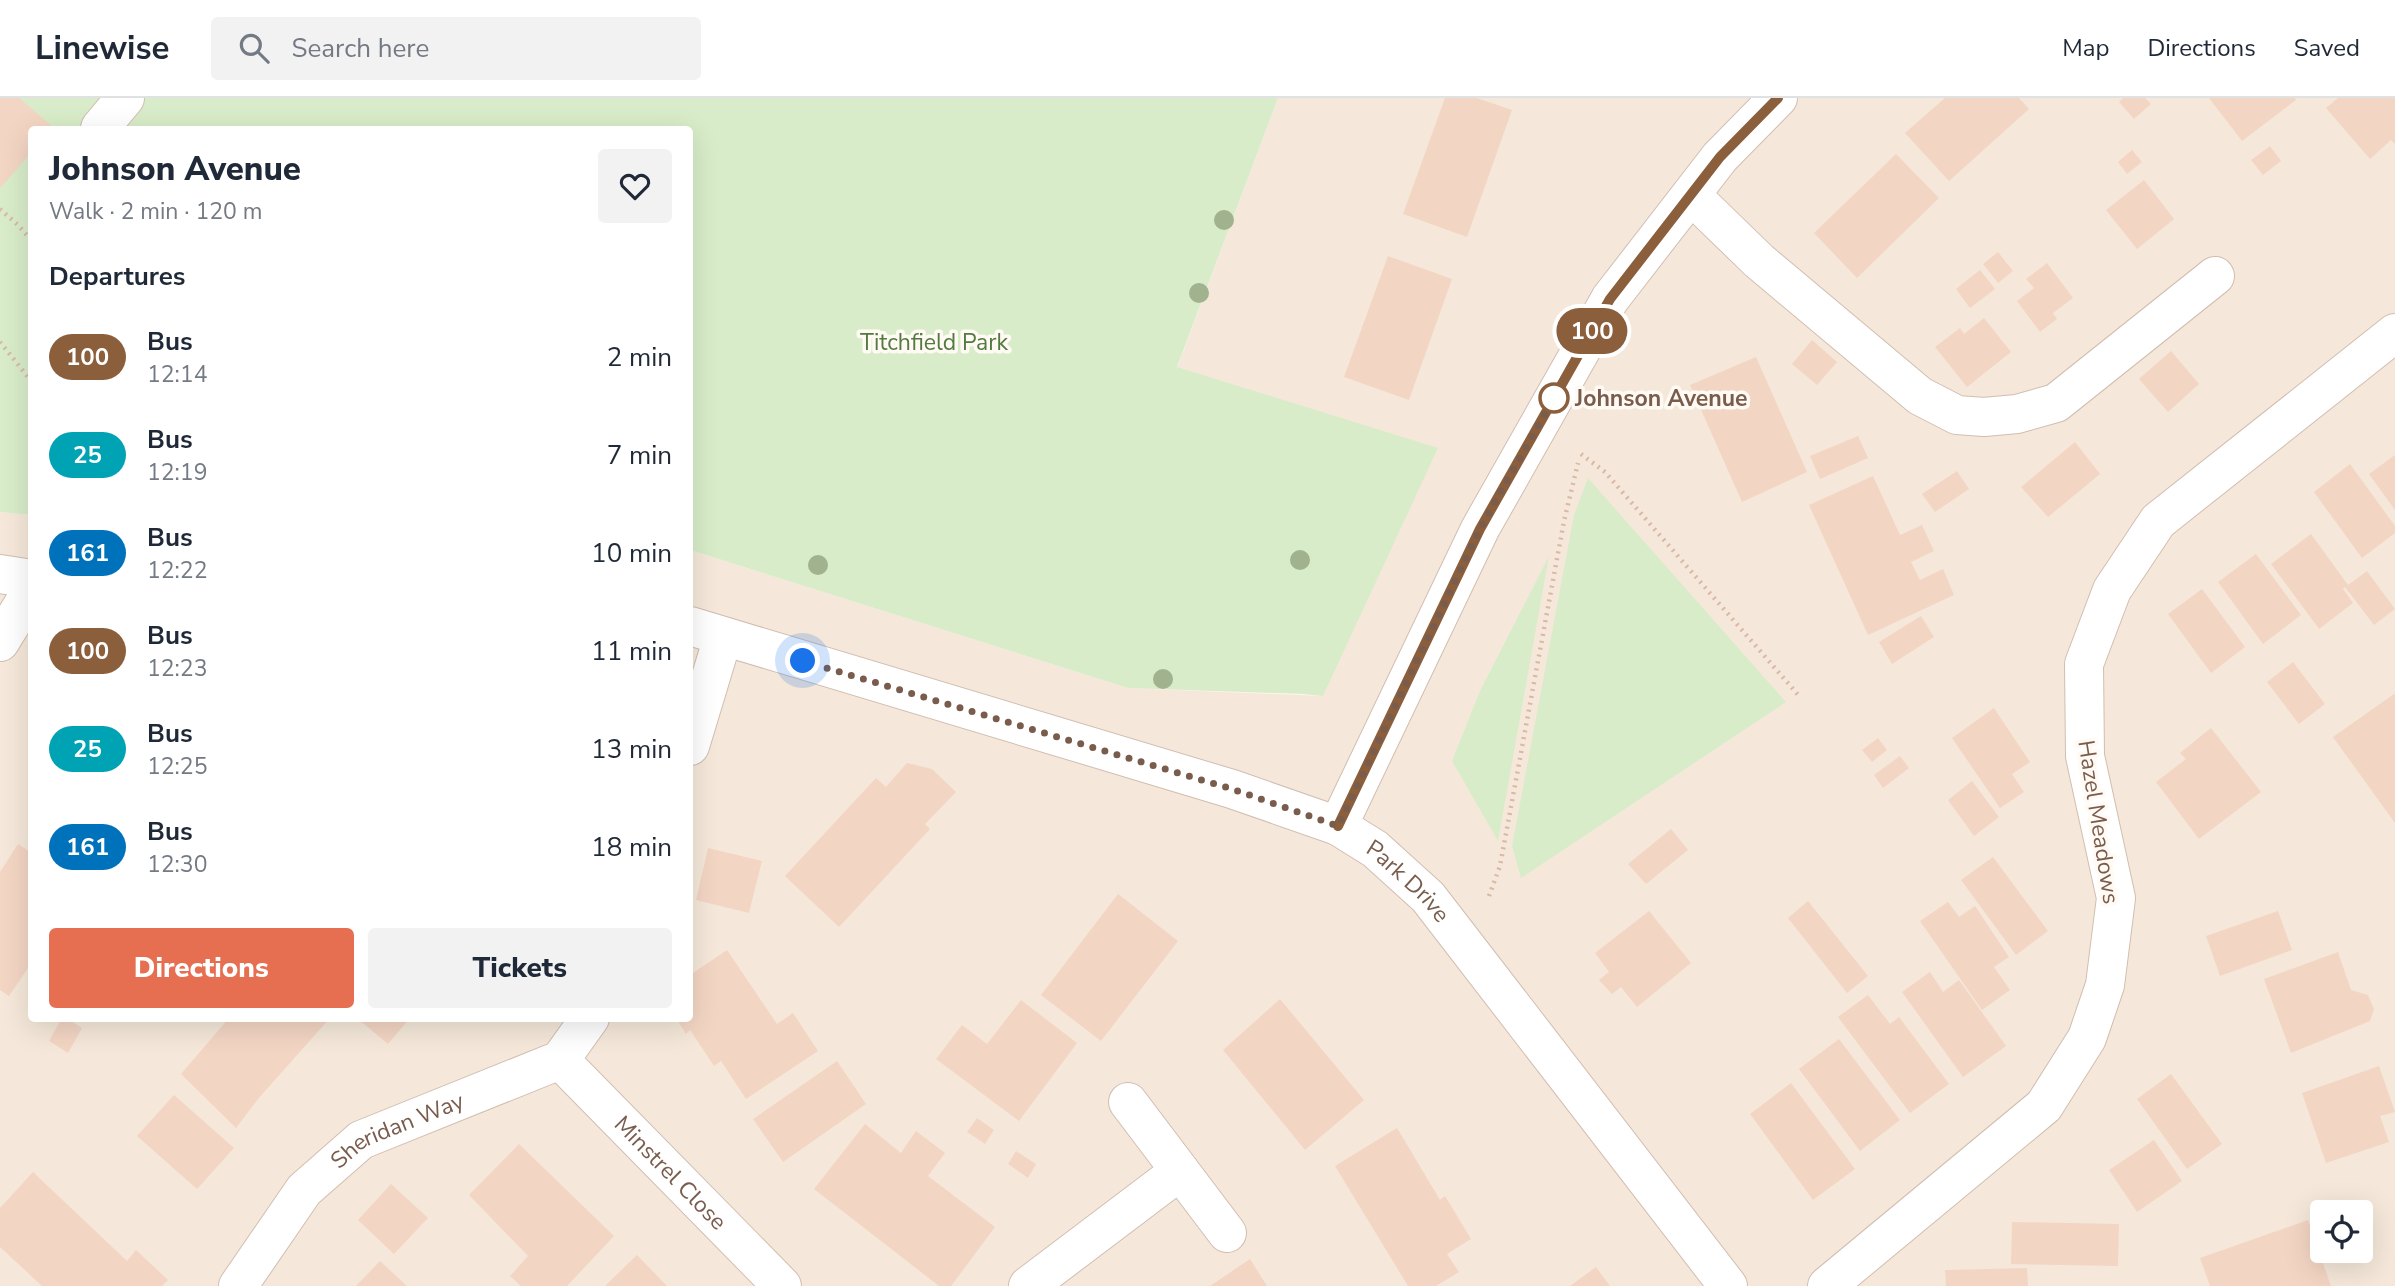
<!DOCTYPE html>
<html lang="en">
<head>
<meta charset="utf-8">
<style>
	body { margin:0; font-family:"Nunito Sans",sans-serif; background:#f2f2f3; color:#1f2937; height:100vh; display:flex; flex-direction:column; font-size:26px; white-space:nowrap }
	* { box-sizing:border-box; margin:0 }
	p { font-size:23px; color:#747a83 }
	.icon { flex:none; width:38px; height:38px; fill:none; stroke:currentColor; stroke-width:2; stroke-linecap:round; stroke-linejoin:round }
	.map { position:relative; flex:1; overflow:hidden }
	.side { position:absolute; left:28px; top:28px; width:665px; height:896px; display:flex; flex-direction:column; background:#fff; border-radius:7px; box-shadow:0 7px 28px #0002 }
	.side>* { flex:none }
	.badge { padding:0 14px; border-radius:23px; font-size:24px; line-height:46px }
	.controls { position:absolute; left:2310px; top:1102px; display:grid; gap:14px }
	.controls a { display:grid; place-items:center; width:63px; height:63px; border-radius:7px; background:#fff; box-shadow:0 7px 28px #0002; font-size:35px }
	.you { position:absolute; width:35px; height:35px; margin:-18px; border:5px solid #fff; border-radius:50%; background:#1a73e8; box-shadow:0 0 0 10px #1a73e833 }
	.map>.badge { position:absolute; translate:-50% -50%; box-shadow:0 0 0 4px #fff }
	h2 { padding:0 21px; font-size:26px; line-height:63px }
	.round { display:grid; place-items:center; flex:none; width:74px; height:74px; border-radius:7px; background:#f2f2f3 }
	.headline { display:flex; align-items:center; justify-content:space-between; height:119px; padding:0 21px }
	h1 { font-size:33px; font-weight:800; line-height:52px }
	.primary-button { display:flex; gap:14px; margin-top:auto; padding:14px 21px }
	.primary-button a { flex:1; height:80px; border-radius:7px; background:#e76f51; color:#fff; font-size:28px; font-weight:800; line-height:80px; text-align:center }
	.primary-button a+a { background:#f2f2f3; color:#1f2937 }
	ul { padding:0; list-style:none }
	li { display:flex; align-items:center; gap:21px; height:98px; padding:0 21px }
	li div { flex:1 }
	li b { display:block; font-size:26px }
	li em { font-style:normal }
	li .badge { min-width:77px; font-weight:700; text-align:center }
	header { display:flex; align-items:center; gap:42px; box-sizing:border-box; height:98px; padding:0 35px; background:#fff; border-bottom:2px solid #e0e1e3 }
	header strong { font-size:33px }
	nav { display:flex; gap:38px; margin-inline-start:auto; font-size:24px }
	.search { width:490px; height:63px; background:#f2f2f3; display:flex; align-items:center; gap:18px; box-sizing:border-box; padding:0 24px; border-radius:7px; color:#747a83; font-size:26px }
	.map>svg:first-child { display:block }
	.residential { fill:#f5e8da; fill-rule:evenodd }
	.green { fill:#d8ecc9 }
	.building { fill:#f3d5c3 }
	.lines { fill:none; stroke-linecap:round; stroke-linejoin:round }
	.minor-casing { stroke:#d1beb0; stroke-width:40 }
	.path { stroke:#d9b8a5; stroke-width:4.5; stroke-dasharray:2 5; stroke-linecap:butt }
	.minor { stroke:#fff; stroke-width:38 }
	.tree { fill:#a0b28e }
	.line-casing { stroke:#fff; stroke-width:16 }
	.line { stroke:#8b5e3c; stroke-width:10 }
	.walk { stroke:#7a5c4d; stroke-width:7; stroke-dasharray:0 12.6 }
	.stop-dot { fill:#fff; stroke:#8b5e3c; stroke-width:3.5 }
	.labels { text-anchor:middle; stroke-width:7; stroke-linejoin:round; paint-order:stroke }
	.park-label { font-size:23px; fill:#537a41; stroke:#fffaf3 }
	.stop-label { font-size:23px; font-weight:bold; fill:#7a5c4d; stroke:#fffaf3; text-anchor:start }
	.street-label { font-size:23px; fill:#7a5c4d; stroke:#fffaf3 }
</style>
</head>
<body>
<header>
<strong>Linewise</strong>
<div class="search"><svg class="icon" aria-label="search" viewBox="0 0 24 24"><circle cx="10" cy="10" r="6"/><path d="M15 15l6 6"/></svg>Search here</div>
<nav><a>Map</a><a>Directions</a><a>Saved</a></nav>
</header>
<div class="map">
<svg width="2395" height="1188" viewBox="0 0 2395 1188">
	<rect width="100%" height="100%" fill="#fdf6ec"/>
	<!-- residential -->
	<path class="residential" d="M 1278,0 L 2395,0 L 2395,1188 L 0,1188 L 0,414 L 31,417 L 32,920 L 690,920 L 690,452 L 1128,590 L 1323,598 L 1177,270 ZM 2322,1115 L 2361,1115 L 2361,1153 L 2322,1153 Z"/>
	<!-- green -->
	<g class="green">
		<path d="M 0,0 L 1278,0 L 1177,269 L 1438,350 L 1323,598 L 1303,596 L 1128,590 L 690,452 L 690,32 L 32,32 L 31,417 L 0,414 Z"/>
		<path d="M 1588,380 L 1786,604 L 1521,780 L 1512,748 L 1574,417 Z"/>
		<path d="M 1549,458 L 1498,743 L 1452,663 L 1480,593 Z"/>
	</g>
	<!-- building -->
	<g class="building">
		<path d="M 0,0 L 19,0 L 53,29 L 50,32 L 32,32 L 32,54 L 0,90 Z"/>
		<path d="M 1445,0 L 1477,0 L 1512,12 L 1467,139 L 1403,116 Z"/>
		<path d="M 1945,0 L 2019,0 L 2029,11 L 1949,83 L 1905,35 Z"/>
		<path d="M 2123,0 L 2145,0 L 2151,6 L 2134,21 L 2119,4 Z"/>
		<path d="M 2209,0 L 2295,0 L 2296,2 L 2242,43 Z"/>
		<path d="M 2338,0 L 2395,0 L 2395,46 L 2391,42 L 2370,61 L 2326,10 Z"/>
		<path d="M 2270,48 L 2281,63 L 2263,77 L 2251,62 Z"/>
		<path d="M 2132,52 L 2142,64 L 2127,76 L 2118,64 Z"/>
		<path d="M 1896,56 L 1939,100 L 1857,180 L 1814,135 Z"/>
		<path d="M 2144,82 L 2174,121 L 2137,151 L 2106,112 Z"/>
		<path d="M 1998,154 L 2013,173 L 1998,185 L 1983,166 Z"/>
		<path d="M 1388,158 L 1452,181 L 1409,302 L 1344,279 Z"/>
		<path d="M 2047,165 L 2073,200 L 2053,215 L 2057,221 L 2040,234 L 2017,203 L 2034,190 L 2026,181 Z"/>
		<path d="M 1980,172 L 1995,191 L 1970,210 L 1956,191 Z"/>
		<path d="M 1984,220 L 2011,254 L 1967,289 L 1935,249 L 1960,230 L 1964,236 Z"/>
		<path d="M 1812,242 L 1837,264 L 1817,287 L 1792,266 Z"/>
		<path d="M 2171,253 L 2199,286 L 2168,314 L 2139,281 Z"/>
		<path d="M 1756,259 L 1807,374 L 1742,404 L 1690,287 Z"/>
		<path d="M 1858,338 L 1868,360 L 1820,381 L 1810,358 Z"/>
		<path d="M 2075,344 L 2100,376 L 2048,419 L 2021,389 Z"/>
		<path d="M 2395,357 L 2395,412 L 2369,376 Z"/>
		<path d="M 2350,366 L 2395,428 L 2395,435 L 2362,460 L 2314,394 Z"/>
		<path d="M 1957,373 L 1969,391 L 1935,414 L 1922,396 Z"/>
		<path d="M 1873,378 L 1900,437 L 1922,427 L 1934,453 L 1911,464 L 1920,482 L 1943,471 L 1954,497 L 1868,537 L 1809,407 Z"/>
		<path d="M 2311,436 L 2348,487 L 2367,473 L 2395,511 L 2374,527 L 2345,489 L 2343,491 L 2353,505 L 2319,531 L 2271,466 Z"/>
		<path d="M 2256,456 L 2301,517 L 2263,546 L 2218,484 Z"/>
		<path d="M 2202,491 L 2245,549 L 2211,575 L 2168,516 Z"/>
		<path d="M 1921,518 L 1934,539 L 1892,566 L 1879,544 Z"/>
		<path d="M 2293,564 L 2325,606 L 2299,626 L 2267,584 Z"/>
		<path d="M 2394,596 L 2395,597 L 2395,725 L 2333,639 Z"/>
		<path d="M 1994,610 L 2030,664 L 2012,676 L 2024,694 L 2000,710 L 1952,640 Z"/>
		<path d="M 2211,630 L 2261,694 L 2199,741 L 2156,684 L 2186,661 L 2180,655 Z"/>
		<path d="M 1878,640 L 1887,652 L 1872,664 L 1862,652 Z"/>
		<path d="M 1900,658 L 1909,670 L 1883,690 L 1874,677 Z"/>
		<path d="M 907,665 L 932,671 L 956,694 L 925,726 L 930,731 L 839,829 L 785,778 L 876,680 L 886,689 Z"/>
		<path d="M 1972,683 L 1999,719 L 1974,738 L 1948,702 Z"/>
		<path d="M 1671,731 L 1688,752 L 1646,786 L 1628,766 Z"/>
		<path d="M 18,746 L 32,755 L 32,864 L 9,898 L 0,892 L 0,774 Z"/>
		<path d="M 708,750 L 762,763 L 749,815 L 696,802 Z"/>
		<path d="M 1993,759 L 2048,833 L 2016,857 L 1961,782 Z"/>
		<path d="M 1118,796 L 1178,843 L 1101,943 L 1041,897 Z"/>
		<path d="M 1808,803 L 1868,878 L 1847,895 L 1788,820 Z"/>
		<path d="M 1948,804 L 1959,819 L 1975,808 L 2009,859 L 1994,869 L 2010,892 L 1982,912 L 1920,823 Z"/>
		<path d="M 1649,813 L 1691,865 L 1637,909 L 1621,889 L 1612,896 L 1599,882 L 1609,874 L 1595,855 Z"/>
		<path d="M 2278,813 L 2292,852 L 2220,878 L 2206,838 Z"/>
		<path d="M 727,852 L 777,926 L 793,915 L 818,953 L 746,1001 L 721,963 L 714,968 L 690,932 L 686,936 L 676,920 L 690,920 L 690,877 Z"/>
		<path d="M 2338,854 L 2351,892 L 2368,897 L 2374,911 L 2370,923 L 2291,955 L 2264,881 Z"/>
		<path d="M 1930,874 L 1943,894 L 1959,882 L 2006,948 L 1963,979 L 1902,894 Z"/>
		<path d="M 1868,897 L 1890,926 L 1899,919 L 1949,986 L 1910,1015 L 1838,919 Z"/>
		<path d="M 1280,901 L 1364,1002 L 1305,1052 L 1223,952 Z"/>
		<path d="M 1021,902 L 1077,945 L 1019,1023 L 936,961 L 962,927 L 987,946 Z"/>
		<path d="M 62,920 L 66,920 L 82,930 L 68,955 L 49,943 Z"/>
		<path d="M 229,920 L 330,920 L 258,1001 L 236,1030 L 181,976 Z"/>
		<path d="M 357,920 L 410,920 L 388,946 Z"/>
		<path d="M 1839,941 L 1900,1022 L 1860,1053 L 1799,971 Z"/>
		<path d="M 837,963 L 866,1006 L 783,1064 L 753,1021 Z"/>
		<path d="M 2379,968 L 2395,1014 L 2380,1018 L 2389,1044 L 2326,1065 L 2302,995 Z"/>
		<path d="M 2171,976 L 2222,1046 L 2187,1071 L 2137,1001 Z"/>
		<path d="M 1791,985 L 1855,1071 L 1813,1102 L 1750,1016 Z"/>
		<path d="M 174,997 L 234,1050 L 197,1091 L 137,1038 Z"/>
		<path d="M 977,1020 L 994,1032 L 985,1046 L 967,1034 Z"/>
		<path d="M 865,1026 L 901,1055 L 916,1033 L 945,1055 L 928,1078 L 995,1129 L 951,1188 L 939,1188 L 814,1091 Z"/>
		<path d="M 1397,1030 L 1440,1102 L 1445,1098 L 1471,1141 L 1447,1156 L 1459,1174 L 1436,1188 L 1408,1188 L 1335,1068 Z"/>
		<path d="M 2154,1042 L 2182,1083 L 2137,1114 L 2109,1072 Z"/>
		<path d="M 519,1046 L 614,1138 L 567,1188 L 521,1188 L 510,1178 L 528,1158 L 469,1097 Z"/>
		<path d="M 1016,1053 L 1036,1066 L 1028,1080 L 1008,1066 Z"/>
		<path d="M 33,1074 L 127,1163 L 136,1152 L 168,1182 L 162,1188 L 42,1188 L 0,1149 L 0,1110 Z"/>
		<path d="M 391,1086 L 428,1120 L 394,1156 L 358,1122 Z"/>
		<path d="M 2308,1122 L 2331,1188 L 2210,1188 L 2200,1160 Z"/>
		<path d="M 2012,1124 L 2119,1126 L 2118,1168 L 2011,1166 Z"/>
		<path d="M 637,1157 L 667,1188 L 605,1188 Z"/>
		<path d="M 1250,1161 L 1267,1188 L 1210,1188 Z"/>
		<path d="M 380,1163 L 407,1188 L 356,1188 Z"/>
		<path d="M 1596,1169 L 1610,1188 L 1570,1188 Z"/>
		<path d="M 2027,1170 L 2028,1188 L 1946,1188 L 1945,1172 Z"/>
	</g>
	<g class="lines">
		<defs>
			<g id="minor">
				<path d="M 101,32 L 100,30 L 125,0"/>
				<path d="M 1691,97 L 1759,163 L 1920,298 L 1957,317 L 1984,319 L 2017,316 L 2056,305 L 2215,178"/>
				<path d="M 0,476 L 32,481"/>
				<path id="s1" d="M 690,528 L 1232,691 L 1338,728 L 1375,751 L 1428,799 L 1728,1188"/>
				<path d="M 0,544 L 32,492"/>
				<path d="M 690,648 L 723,539"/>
				<path d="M 1338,728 L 1480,431 L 1610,201 L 1720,59 L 1778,0"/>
				<path id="s2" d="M 560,962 L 782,1188"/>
				<path d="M 1128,1004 L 1227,1135"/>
				<path id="s3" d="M 238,1188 L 304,1092 L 361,1042 L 560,962 L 590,920"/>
				<path d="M 1028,1188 L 1180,1073"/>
				<path d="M 1827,1188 L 2044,1008 L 2087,940 L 2105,887 L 2116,800 L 2085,658 L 2084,566 L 2112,492 L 2158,423 L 2395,235"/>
			</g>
		</defs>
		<!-- minor casing -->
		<use href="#minor" class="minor-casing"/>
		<!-- path -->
		<g class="path">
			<path d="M 0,111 L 18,127 L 32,143"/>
			<path d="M 0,244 L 32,284"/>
			<path d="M 1581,356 L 1605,374 L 1800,599"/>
			<path d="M 1489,798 L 1500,768 L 1564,423 L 1578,365"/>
		</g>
		<!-- minor -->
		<use href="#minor" class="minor"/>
	</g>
	<!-- trees -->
	<g class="tree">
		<circle cx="1224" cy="122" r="10"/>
		<circle cx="1199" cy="195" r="10"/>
		<circle cx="1300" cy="462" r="10"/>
		<circle cx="818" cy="467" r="10"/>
		<circle cx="1163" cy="581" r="10"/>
	</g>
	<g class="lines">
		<defs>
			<path id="line" d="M 1338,728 L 1480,431 L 1610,201 L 1720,59 L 1778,0"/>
		</defs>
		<!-- line casing -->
		<use href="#line" class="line-casing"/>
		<!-- line -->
		<use href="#line" class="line"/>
		<!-- walk -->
		<path class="walk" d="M 803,563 L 1232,691 L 1338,728 L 1480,431 L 1556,296 L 1554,300"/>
	</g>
	<!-- markers -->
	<circle class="stop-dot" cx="1554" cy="300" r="14"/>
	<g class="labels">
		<!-- park labels -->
		<g class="park-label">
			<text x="934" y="252">Titchfield Park</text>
		</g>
		<!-- stop labels -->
		<g class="stop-label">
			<text x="1575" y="308">Johnson Avenue</text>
		</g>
		<!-- street labels -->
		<g class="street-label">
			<text transform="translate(2099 724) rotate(81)" y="8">Hazel Meadows</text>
			<text dy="8" stroke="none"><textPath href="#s1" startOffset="768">Park Drive</textPath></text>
			<text dy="8" stroke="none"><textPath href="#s3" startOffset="229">Sheridan Way</textPath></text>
			<text dy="8" stroke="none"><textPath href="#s2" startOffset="158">Minstrel Close</textPath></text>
		</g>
	</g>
</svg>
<div class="controls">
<a><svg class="icon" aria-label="locate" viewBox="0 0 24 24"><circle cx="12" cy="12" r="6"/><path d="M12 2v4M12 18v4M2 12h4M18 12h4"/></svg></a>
</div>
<div class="you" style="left:803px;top:563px"></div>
<b class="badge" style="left:1592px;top:233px;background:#8b5e3c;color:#fff">100</b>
<section class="side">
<div class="headline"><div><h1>Johnson Avenue</h1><p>Walk · 2 min · 120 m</p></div><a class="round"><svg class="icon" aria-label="heart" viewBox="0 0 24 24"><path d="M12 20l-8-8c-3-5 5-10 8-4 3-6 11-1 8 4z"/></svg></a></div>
<h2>Departures</h2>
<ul>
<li><span class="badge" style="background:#8b5e3c;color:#fff">100</span><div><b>Bus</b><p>12:14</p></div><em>2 min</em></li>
<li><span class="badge" style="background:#00a3b4;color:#fff">25</span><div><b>Bus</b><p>12:19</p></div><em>7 min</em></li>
<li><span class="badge" style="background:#0072bc;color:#fff">161</span><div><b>Bus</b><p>12:22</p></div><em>10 min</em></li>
<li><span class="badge" style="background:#8b5e3c;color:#fff">100</span><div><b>Bus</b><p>12:23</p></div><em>11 min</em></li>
<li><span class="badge" style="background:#00a3b4;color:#fff">25</span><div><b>Bus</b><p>12:25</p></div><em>13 min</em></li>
<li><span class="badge" style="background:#0072bc;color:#fff">161</span><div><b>Bus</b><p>12:30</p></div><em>18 min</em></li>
</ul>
<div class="primary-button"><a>Directions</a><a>Tickets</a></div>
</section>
</div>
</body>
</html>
